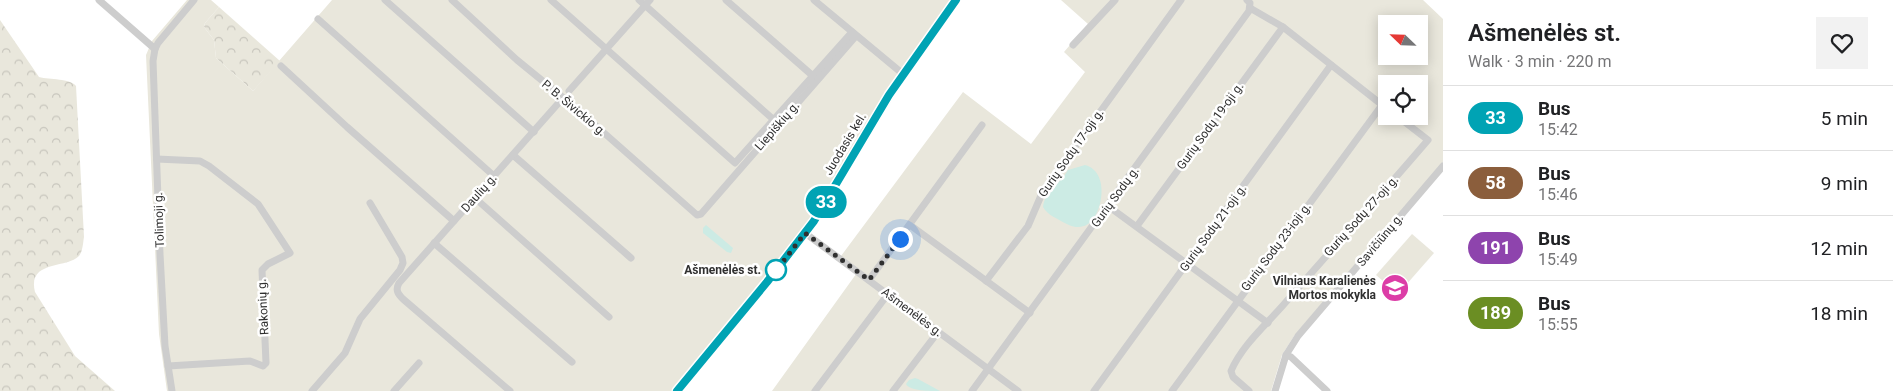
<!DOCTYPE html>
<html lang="en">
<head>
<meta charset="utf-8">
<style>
	body { margin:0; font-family:Roboto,sans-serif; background:#f2f2f2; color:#202124; height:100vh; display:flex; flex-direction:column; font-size:19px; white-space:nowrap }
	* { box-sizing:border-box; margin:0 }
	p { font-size:16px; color:#757577 }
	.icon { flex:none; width:28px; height:28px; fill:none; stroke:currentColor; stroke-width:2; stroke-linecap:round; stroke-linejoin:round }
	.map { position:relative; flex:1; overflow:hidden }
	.panel { display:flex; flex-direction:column; background:#fff; width:450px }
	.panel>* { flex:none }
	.badge { padding:0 10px; border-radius:16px; font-size:18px; line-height:32px }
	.needle { width:32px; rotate:293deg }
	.tools { position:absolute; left:1378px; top:15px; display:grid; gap:10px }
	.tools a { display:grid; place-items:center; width:50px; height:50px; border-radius:0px; background:#fff; box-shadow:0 2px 12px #0003; font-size:25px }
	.you { position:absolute; width:25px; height:25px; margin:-12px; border:4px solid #fff; border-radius:50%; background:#1a73e8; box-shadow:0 0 0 8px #1a73e833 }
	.map>.badge { position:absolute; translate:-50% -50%; box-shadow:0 0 0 2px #fff }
	.round { display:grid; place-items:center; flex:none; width:52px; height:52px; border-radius:0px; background:#f2f2f2 }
	.summary { display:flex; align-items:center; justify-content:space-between; height:85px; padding:0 25px }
	h1 { font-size:24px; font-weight:600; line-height:38px }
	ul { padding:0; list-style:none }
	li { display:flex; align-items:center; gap:15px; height:65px; padding:0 25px; border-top:1px solid #e0e0e0 }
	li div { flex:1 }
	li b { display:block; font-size:19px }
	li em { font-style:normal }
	li .badge { min-width:55px; font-weight:700; text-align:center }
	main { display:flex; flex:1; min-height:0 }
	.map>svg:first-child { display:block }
	.forest { fill:url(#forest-crowns) }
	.garden { fill:#e9e7dc; fill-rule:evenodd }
	.water { fill:#ccebe4 }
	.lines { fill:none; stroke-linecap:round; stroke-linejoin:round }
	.minor { stroke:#cdcdcd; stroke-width:7 }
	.major { stroke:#a8a8a8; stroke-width:9 }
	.line-casing { stroke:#fff; stroke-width:11 }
	.line { stroke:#00a3b4; stroke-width:8 }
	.walk { stroke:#303030; stroke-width:5; stroke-dasharray:0 9 }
	.stop-dot { fill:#fff; stroke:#00a3b4; stroke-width:2.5 }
	.labels { text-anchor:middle; stroke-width:5; stroke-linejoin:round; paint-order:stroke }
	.street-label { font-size:12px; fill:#303030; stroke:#fff }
	.stop-label { font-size:12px; font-weight:bold; fill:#303030; stroke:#fff; text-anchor:end }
	.poi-label { font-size:12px; font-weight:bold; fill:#303030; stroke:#fff; text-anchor:end }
</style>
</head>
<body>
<main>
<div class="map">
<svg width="1443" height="391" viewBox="0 0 1443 391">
	<defs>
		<pattern id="forest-crowns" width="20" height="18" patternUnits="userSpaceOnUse" patternTransform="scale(1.25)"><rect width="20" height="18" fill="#e9e7dc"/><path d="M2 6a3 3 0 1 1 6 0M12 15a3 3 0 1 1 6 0" fill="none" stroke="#c8c6bd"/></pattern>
	</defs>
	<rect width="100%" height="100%" fill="#fff"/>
	<!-- forest -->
	<g class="forest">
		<path d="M 219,7 L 280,61 L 253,91 L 216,58 L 214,40 L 204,27 L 205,23 Z"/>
		<path d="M 0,20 L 39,77 C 50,80 70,78 76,86 L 84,237 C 83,242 83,251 79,256 C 66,269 27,260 35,292 L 75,356 L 115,391 L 0,391 Z"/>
	</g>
	<!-- garden -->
	<g class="garden">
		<path d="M 187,0 L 211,0 L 219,7 L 205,23 L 204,27 L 214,40 L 216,58 L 253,91 L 332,0 L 951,0 L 894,79 L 813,216 L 673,391 L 167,391 L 159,334 L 146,55 L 152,41 Z"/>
		<path d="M 1061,0 L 1423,0 L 1443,19 L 1443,162 L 1294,336 L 1282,355 L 1271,391 L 772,391 L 859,270 L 841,256 L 963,92 L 1031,144 L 1085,72 L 1064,52 L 1088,24 ZM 1386,24 L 1419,24 L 1419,56 L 1386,56 ZM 1386,84 L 1419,84 L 1419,116 L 1386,116 Z"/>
		<path d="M 1412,234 L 1434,253 L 1398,294 L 1376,275 Z"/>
	</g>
	<!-- water -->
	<g class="water">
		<path d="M 1085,165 C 1112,172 1102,221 1084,226 C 1075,229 1069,225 1061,221 C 1054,217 1047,214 1043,207 C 1045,190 1061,183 1068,170 Z"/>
		<path d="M 706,225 L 733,248 L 731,253 L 727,252 L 703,233 L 703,228 Z"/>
		<path d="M 915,378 L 918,379 L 940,391 C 930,391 909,391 906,384 L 909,380 Z"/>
	</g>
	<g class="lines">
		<!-- minor -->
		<g class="minor">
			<path d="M 99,0 L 155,49"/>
			<path d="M 385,0 L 534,132"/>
			<path d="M 452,0 L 517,60 L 577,109 L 697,215 L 701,214 L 856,36"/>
			<path d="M 551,0 L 735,163 L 852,32"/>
			<path d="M 639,0 L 774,120"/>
			<path d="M 726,0 L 813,76"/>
			<path d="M 814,0 L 903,74"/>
			<path d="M 1250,8 L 1283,27 L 1386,108"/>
			<path d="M 318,19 L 494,176"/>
			<path d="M 1073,45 L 1115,0"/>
			<path d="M 281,66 L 347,127 L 454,221"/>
			<path d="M 569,91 L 650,0"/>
			<path d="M 513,155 L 631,258"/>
			<path d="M 157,159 L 200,161 L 209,166 L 258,204 L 290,253 L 268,264 L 262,270 L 266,363 L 263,366 L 250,361 L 168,366"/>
			<path d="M 475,198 L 609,317"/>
			<path d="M 1108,206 L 1268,323"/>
			<path d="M 910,225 L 1030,313"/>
			<path d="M 1137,226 L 1283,27"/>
			<path d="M 805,233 L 1018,391"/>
			<path d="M 434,243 L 572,362"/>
			<path d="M 869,280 L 982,125"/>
			<path d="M 986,281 L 1028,226 L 1043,191 L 1181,0"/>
			<path d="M 1286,355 L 1291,357 L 1327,391"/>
			<path d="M 172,391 L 165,346 L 160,254 L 153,61 L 155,49 L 158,43 L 194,0"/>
			<path d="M 312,391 L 345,353 L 360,319 L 400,270 L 403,263 L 402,257 L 370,203"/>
			<path d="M 394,391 L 419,363"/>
			<path d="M 510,391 L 403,299 C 398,294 395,290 399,283 L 563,98"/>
			<path d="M 815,391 L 888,294"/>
			<path d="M 893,391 L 938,332"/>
			<path d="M 972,391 L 1249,11 L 1250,3 L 1247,0"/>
			<path d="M 1094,391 L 1331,65"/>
			<path d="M 1172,391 L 1382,105"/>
			<path d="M 1249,391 L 1233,377 L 1231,371 C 1242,345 1267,324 1285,303 C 1333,248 1381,195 1428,140 L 1397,116"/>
			<path d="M 1275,391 L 1286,355 L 1298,336 L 1443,166"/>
		</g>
		<!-- major -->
		<path class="major" d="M 677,391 L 767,282 L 814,221 L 892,91 L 956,0"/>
	</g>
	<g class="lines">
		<defs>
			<path id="line" d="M 677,391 L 767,282 L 814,221 L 889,95 L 956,0"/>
		</defs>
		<!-- line casing -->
		<use href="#line" class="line-casing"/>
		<!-- line -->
		<use href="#line" class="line"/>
		<!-- walk -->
		<path class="walk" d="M 776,270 L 772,276 L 805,233 L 869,280 L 900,239"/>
	</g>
	<!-- icons -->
	<defs>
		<symbol id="school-disc" viewBox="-11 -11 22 22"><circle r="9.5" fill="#dc3da7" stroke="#fff"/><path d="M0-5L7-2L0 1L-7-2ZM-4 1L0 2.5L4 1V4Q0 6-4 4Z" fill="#fff"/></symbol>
	</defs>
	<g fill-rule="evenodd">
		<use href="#school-disc" x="1379" y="272" width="32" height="32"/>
	</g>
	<!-- markers -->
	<circle class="stop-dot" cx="776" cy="270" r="10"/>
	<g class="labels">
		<!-- street labels -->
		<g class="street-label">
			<text transform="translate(574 108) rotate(40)" y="4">P. B. Šivickio g.</text>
			<text transform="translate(777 126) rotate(-49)" y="4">Liepiškių g.</text>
			<text transform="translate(1210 126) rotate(-54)" y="4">Gurių Sodų 19-oji g.</text>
			<text transform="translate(845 144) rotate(-59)" y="4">Juodasis kel.</text>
			<text transform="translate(1071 153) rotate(-55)" y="4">Gurių Sodų 17-oji g.</text>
			<text transform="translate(479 193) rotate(-48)" y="4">Daulių g.</text>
			<text transform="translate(1115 197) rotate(-54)" y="4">Gurių Sodų g.</text>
			<text transform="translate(1361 216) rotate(-48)" y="4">Gurių Sodų 27-oji g.</text>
			<text transform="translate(159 220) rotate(-92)" y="4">Tolimoji g.</text>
			<text transform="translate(1213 228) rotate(-54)" y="4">Gurių Sodų 21-oji g.</text>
			<text transform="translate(1380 240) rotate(-50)" y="4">Savičiūnų g.</text>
			<text transform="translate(1276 247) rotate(-53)" y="4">Gurių Sodų 23-ioji g.</text>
			<text transform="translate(263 307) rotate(-93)" y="4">Rakonių g.</text>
			<text transform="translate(912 312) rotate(37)" y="4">Ašmenėlės g.</text>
		</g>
		<!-- stop labels -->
		<g class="stop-label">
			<text x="761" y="274">Ašmenėlės st.</text>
		</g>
		<!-- poi labels -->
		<g class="poi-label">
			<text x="1376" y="285">Vilniaus Karalienės<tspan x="1376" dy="14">Mortos mokykla</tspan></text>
		</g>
	</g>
</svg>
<div class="tools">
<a><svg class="needle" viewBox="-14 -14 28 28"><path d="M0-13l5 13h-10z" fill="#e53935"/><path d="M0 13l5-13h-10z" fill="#757577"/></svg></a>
<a><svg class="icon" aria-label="locate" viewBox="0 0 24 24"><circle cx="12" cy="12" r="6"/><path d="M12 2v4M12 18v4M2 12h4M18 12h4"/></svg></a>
</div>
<div class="you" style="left:900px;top:239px"></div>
<b class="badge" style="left:826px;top:202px;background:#00a3b4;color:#fff">33</b>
</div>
<section class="panel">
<div class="summary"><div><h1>Ašmenėlės st.</h1><p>Walk · 3 min · 220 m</p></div><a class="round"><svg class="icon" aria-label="heart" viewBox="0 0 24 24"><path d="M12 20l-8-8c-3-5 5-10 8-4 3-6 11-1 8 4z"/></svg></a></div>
<ul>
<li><span class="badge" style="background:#00a3b4;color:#fff">33</span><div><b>Bus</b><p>15:42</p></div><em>5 min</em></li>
<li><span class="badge" style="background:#8b5e3c;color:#fff">58</span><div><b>Bus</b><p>15:46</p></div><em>9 min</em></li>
<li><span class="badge" style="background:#8e44ad;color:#fff">191</span><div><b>Bus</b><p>15:49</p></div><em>12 min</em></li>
<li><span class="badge" style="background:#6b8e23;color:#fff">189</span><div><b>Bus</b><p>15:55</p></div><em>18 min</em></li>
</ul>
</section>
</main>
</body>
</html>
